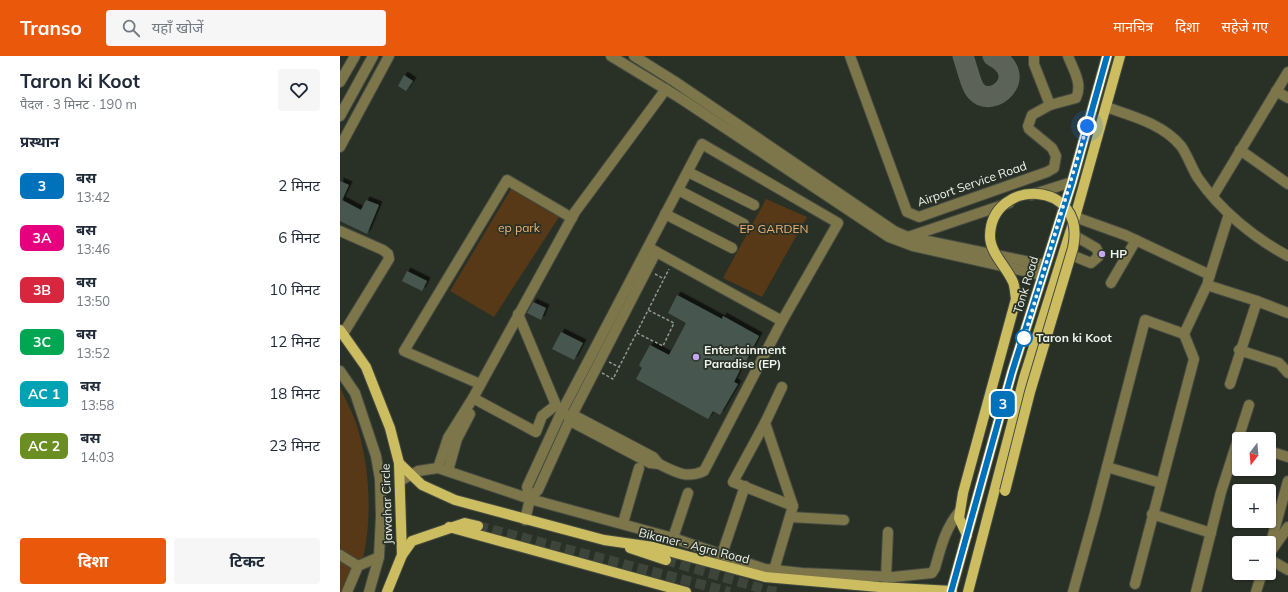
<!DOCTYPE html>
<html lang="hi">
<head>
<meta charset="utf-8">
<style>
	body { margin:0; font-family:Mulish,"Noto Sans Devanagari",sans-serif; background:#f6f6f7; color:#1f2937; height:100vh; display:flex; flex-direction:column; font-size:15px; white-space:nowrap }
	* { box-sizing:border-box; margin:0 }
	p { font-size:13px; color:#747a83 }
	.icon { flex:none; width:22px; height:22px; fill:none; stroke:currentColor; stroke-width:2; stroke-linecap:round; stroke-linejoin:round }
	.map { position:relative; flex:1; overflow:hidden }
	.panel { display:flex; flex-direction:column; background:#fff; width:340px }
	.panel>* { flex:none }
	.badge { padding:0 8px; border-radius:6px; font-size:14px; line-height:26px }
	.needle { width:26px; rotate:196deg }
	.controls { position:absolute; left:892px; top:376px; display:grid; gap:8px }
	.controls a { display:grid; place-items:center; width:44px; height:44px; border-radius:4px; background:#fff; box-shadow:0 1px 3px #0004; font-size:20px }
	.you { position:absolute; width:20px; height:20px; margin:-10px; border:3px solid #fff; border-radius:50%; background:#1a73e8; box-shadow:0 0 0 6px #1a73e833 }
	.map>.badge { position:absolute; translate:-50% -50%; box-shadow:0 0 0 2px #fff }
	h2 { padding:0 20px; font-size:15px; line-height:36px }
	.round { display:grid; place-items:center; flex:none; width:42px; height:42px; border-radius:4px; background:#f6f6f7 }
	.headline { display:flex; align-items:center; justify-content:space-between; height:68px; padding:0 20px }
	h1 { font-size:19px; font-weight:700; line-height:30px }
	.cta { display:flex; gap:8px; margin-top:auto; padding:8px 20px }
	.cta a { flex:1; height:46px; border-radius:4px; background:#ea580c; color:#fff; font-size:16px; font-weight:700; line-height:46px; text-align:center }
	.cta a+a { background:#f6f6f7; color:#1f2937 }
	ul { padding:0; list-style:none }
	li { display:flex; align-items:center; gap:12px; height:52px; padding:0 20px }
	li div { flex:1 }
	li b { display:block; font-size:15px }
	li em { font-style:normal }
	li .badge { min-width:44px; font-weight:700; text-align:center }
	header { display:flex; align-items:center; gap:24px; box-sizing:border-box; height:56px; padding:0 20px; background:#ea580c; color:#fff }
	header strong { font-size:19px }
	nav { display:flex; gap:22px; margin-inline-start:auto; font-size:14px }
	.search { width:280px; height:36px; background:#f6f6f7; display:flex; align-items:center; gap:10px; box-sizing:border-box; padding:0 14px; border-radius:4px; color:#747a83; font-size:15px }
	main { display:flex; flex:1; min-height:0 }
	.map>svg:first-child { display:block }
	.green { fill:#573917 }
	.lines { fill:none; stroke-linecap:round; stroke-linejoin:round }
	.taxiway { stroke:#5c6258; stroke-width:21 }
	.building { fill:#475750; filter:url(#shadow) }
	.major-tunnel { stroke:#3d4439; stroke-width:10; stroke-dasharray:10 5; stroke-linecap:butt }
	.minor-casing { stroke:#454b41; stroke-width:12 }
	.major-casing { stroke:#454b41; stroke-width:12 }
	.path { stroke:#91978e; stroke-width:1.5; stroke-dasharray:3 2; stroke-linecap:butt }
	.minor { stroke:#7d764b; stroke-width:10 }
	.major { stroke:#ccbd61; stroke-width:10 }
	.major-bridge-casing { stroke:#454b41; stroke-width:12; stroke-linecap:butt }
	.major-bridge { stroke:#ccbd61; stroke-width:10 }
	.line-casing { stroke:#fff; stroke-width:9 }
	.line { stroke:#0072bc; stroke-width:6 }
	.walk { stroke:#eef3eb; stroke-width:4; stroke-dasharray:0 7.2 }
	.poi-dot { fill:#c5a6f0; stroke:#293025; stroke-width:1.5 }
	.stop-dot { fill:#fff; stroke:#0072bc; stroke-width:2 }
	.labels { text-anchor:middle; stroke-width:3.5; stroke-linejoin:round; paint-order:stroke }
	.street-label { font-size:12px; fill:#eef3eb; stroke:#293025 }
	.park-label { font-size:12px; fill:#f1b476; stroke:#293025 }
	.poi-label { font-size:12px; font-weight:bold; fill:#eef3eb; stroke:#293025; text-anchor:start }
	.stop-label { font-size:12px; font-weight:bold; fill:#eef3eb; stroke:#293025; text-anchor:start }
</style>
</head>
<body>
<header>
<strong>Transo</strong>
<div class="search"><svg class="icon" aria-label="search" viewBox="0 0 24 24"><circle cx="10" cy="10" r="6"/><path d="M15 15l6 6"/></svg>यहाँ खोजें</div>
<nav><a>मानचित्र</a><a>दिशा</a><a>सहेजे गए</a></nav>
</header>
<main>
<section class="panel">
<div class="headline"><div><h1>Taron ki Koot</h1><p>पैदल · 3 मिनट · 190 m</p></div><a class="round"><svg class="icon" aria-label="heart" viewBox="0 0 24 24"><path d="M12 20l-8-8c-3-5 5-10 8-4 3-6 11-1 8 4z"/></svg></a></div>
<h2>प्रस्थान</h2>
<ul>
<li><span class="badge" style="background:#0072bc;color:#fff">3</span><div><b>बस</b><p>13:42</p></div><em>2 मिनट</em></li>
<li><span class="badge" style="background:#e6007e;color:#fff">3A</span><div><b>बस</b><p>13:46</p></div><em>6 मिनट</em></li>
<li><span class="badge" style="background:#d7263d;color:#fff">3B</span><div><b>बस</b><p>13:50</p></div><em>10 मिनट</em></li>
<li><span class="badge" style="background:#00a651;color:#fff">3C</span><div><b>बस</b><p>13:52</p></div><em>12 मिनट</em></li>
<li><span class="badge" style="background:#00a3b4;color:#fff">AC 1</span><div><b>बस</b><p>13:58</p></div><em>18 मिनट</em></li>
<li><span class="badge" style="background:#6b8e23;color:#fff">AC 2</span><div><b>बस</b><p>14:03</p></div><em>23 मिनट</em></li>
</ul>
<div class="cta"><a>दिशा</a><a>टिकट</a></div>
</section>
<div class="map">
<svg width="948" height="536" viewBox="0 0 948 536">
	<defs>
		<filter id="shadow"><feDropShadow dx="3.5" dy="-3.5" stdDeviation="0" flood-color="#0009"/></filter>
	</defs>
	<rect width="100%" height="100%" fill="#293025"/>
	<!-- green -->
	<g class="green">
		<path d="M 171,133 L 219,161 L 154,261 L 110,235 Z"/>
		<path d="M 426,143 L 467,161 L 422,241 L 383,222 Z"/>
		<path d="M 0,331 C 6,345 14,359 18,373 C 33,426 33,485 13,536 L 0,536 Z"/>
	</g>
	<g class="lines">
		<!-- taxiway -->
		<path class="taxiway" d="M 623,0 C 626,8 631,30 636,35 C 652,54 691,20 653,0"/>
	</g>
	<!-- building -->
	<g class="building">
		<path d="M 64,19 L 73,25 L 66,35 L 58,30 Z"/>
		<path d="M 0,125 L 9,129 L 2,144 L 21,154 L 26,144 L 39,149 L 27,178 L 0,165 Z"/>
		<path d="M 67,215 L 87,225 L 82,235 L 62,225 Z"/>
		<path d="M 337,239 L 382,263 L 383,260 L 419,280 L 406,305 L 402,303 L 400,314 L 394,326 L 398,328 L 380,359 L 373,355 L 368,363 L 296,323 L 302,312 L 299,309 L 310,289 L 329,299 L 346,267 L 328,257 Z"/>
		<path d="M 193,246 L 206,252 L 201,264 L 187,257 Z"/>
		<path d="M 221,276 L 243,287 L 234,304 L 212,293 Z"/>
	</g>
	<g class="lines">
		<!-- major-tunnel -->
		<g class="major-tunnel">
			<path d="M 138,470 L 390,536"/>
			<path d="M 326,504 L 430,535 L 441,536"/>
		</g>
		<defs>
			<g id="minor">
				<path d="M 271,0 L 340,42 L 549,181 L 573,190 L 702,219"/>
				<path d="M 294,0 L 334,25 L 554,175 L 568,181 L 705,209"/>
				<path d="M 510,0 L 567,156 L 579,161 L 707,116 L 714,112 L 716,100 L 712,92 L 689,73 L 688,70 L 692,59 L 710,49 L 736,42 C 743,28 733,13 728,0"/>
				<path d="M 694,0 L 694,8 L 710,49"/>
				<path d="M 0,26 L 15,0"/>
				<path d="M 936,35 L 948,42"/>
				<path d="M 766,51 C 792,60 823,68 841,90 C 848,100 852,113 858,122 C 880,154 914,182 948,200"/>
				<path d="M 0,60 L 33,0"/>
				<path d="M 0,91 L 49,0"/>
				<path d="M 900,94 L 948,128"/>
				<path d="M 348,116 L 414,149"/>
				<path d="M 338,134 L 404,168"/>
				<path d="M 691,139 L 732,126"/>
				<path d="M 873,140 L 948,16"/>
				<path d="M 325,158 L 392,192"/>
				<path d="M 735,161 L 785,179 L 870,219"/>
				<path d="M 0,175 L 43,194 L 48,198 L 49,203 L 3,278"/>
				<path d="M 568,181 L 669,147"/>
				<path d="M 311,193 L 442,265"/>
				<path d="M 724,196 L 751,207 L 758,201 L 758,196 L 756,192 L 730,177"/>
				<path d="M 868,225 L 889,158"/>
				<path d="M 771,227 L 796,184"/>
				<path d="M 899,294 L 939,307 L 948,317"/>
				<path d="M 0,315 L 15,337 L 36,400 L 40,423 L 41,460 L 39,501 L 29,536"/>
				<path d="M 140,328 L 64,295 L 167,124 L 232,162"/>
				<path d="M 890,328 L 917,245 L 948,257"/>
				<path d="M 133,342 L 196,376 L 202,360 L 216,349 L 178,258"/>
				<path d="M 226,359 L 231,361 L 237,361 L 313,401 L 319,408 L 310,407 L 234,367 L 231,361"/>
				<path d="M 425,367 L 393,426 L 453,450"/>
				<path d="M 929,395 L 948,401"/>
				<path d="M 767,411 L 821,427"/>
				<path d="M 98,412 L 108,382 L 133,342 L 235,156 L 326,33"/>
				<path d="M 108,415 L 117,383 L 130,358"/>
				<path d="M 60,425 L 78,415 L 98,412 L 190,443 L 333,482 L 425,513 L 462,517 L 553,521 L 592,517 L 595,512 C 601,491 605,473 619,456"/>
				<path d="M 190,443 L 198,434 L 231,361 L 316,196"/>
				<path d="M 812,458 L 871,477"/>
				<path d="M 450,461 L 504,464"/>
				<path d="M 185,464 L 190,443 L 187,431 L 221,357 L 362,88 L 498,167 L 442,265 L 364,415 C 347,423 335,416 319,408"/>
				<path d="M 283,467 L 299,412"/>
				<path d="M 333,482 L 348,437"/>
				<path d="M 929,493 L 948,425"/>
				<path d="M 931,495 L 948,471"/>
				<path d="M 382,498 L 405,430"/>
				<path d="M 0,499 L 18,510"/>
				<path d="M 929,503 L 948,514"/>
				<path d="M 434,514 L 453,450 L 425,367 L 442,331"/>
				<path d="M 546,521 L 548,476"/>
				<path d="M 795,528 L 854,303 L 844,278"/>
				<path d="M 7,536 L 18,510 L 39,501"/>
				<path d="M 733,536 L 755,457 L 805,264 L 844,278 L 867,229 L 917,245"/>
				<path d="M 856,536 L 881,436 L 909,349"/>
				<path d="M 916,536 L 922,517"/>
			</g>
			<g id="major">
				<path d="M 0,274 L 26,311 L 50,372 L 59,407 L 62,499 L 47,536"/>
				<path d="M 59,407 L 82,429 L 115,444 L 264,484 L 313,491 L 425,521 L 539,531 L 612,535"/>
				<path d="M 623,437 L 619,462 L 627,479"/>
				<path d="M 109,471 L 346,536"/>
				<path d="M 290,492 L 326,504"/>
				<path d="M 62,499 L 72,485 L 125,467 L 138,470"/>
				<path d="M 611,536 L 672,316 L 732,126 L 767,0"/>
				<path d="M 628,536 L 684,322 L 735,161 L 780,0"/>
			</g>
		</defs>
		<!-- minor casing -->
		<use href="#minor" class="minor-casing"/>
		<!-- major casing -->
		<use href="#major" class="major-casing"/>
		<!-- path -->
		<g class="path">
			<path d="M 315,218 L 324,223"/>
			<path d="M 297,277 L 323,290 L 334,267 L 308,254"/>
			<path d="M 269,306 L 279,311"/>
			<path d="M 262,317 L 273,323 L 329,213"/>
		</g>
		<!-- minor -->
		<use href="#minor" class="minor"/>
		<!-- major -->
		<use href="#major" class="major"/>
		<defs>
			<path id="major-bridge" d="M 623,437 L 676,243 C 675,237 675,231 673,226 C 666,210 650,197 650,180 C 651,121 748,123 733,192 L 690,336 L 665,435"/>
		</defs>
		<!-- major-bridge casing -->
		<use href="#major-bridge" class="major-bridge-casing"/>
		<!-- major-bridge -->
		<use href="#major-bridge" class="major-bridge"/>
	</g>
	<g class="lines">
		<defs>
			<path id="line" d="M 611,536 L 672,316 L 732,126 L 767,0"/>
		</defs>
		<!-- line casing -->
		<use href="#line" class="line-casing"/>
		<!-- line -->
		<use href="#line" class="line"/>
		<!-- walk -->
		<path class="walk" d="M 684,282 L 747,70"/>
	</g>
	<!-- markers -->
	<g class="poi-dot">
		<circle cx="762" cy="198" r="4"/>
		<circle cx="356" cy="301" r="4"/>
	</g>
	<circle class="stop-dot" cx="684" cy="282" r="8"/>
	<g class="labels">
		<!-- street labels -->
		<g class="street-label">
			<text transform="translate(632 128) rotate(-19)" y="4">Airport Service Road</text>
			<text transform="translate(686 229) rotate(-73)" y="4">Tonk Road</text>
			<text transform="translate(47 448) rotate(-92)" y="4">Jawahar Circle</text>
			<text transform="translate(354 490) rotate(14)" y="4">Bikaner - Agra Road</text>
		</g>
		<!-- park labels -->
		<g class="park-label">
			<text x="179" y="176">ep park</text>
			<text x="434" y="177">EP GARDEN</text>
		</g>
		<!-- poi labels -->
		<g class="poi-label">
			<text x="770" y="202">HP</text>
			<text x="364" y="298">Entertainment<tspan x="364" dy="14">Paradise (EP)</tspan></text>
		</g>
		<!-- stop labels -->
		<g class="stop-label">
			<text x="696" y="286">Taron ki Koot</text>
		</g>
	</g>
</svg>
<div class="controls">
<a><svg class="needle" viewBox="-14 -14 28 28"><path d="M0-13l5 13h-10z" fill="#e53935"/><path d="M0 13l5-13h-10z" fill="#747a83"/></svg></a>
<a>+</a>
<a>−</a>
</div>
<div class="you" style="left:747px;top:70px"></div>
<b class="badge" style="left:663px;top:348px;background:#0072bc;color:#fff">3</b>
</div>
</main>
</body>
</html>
